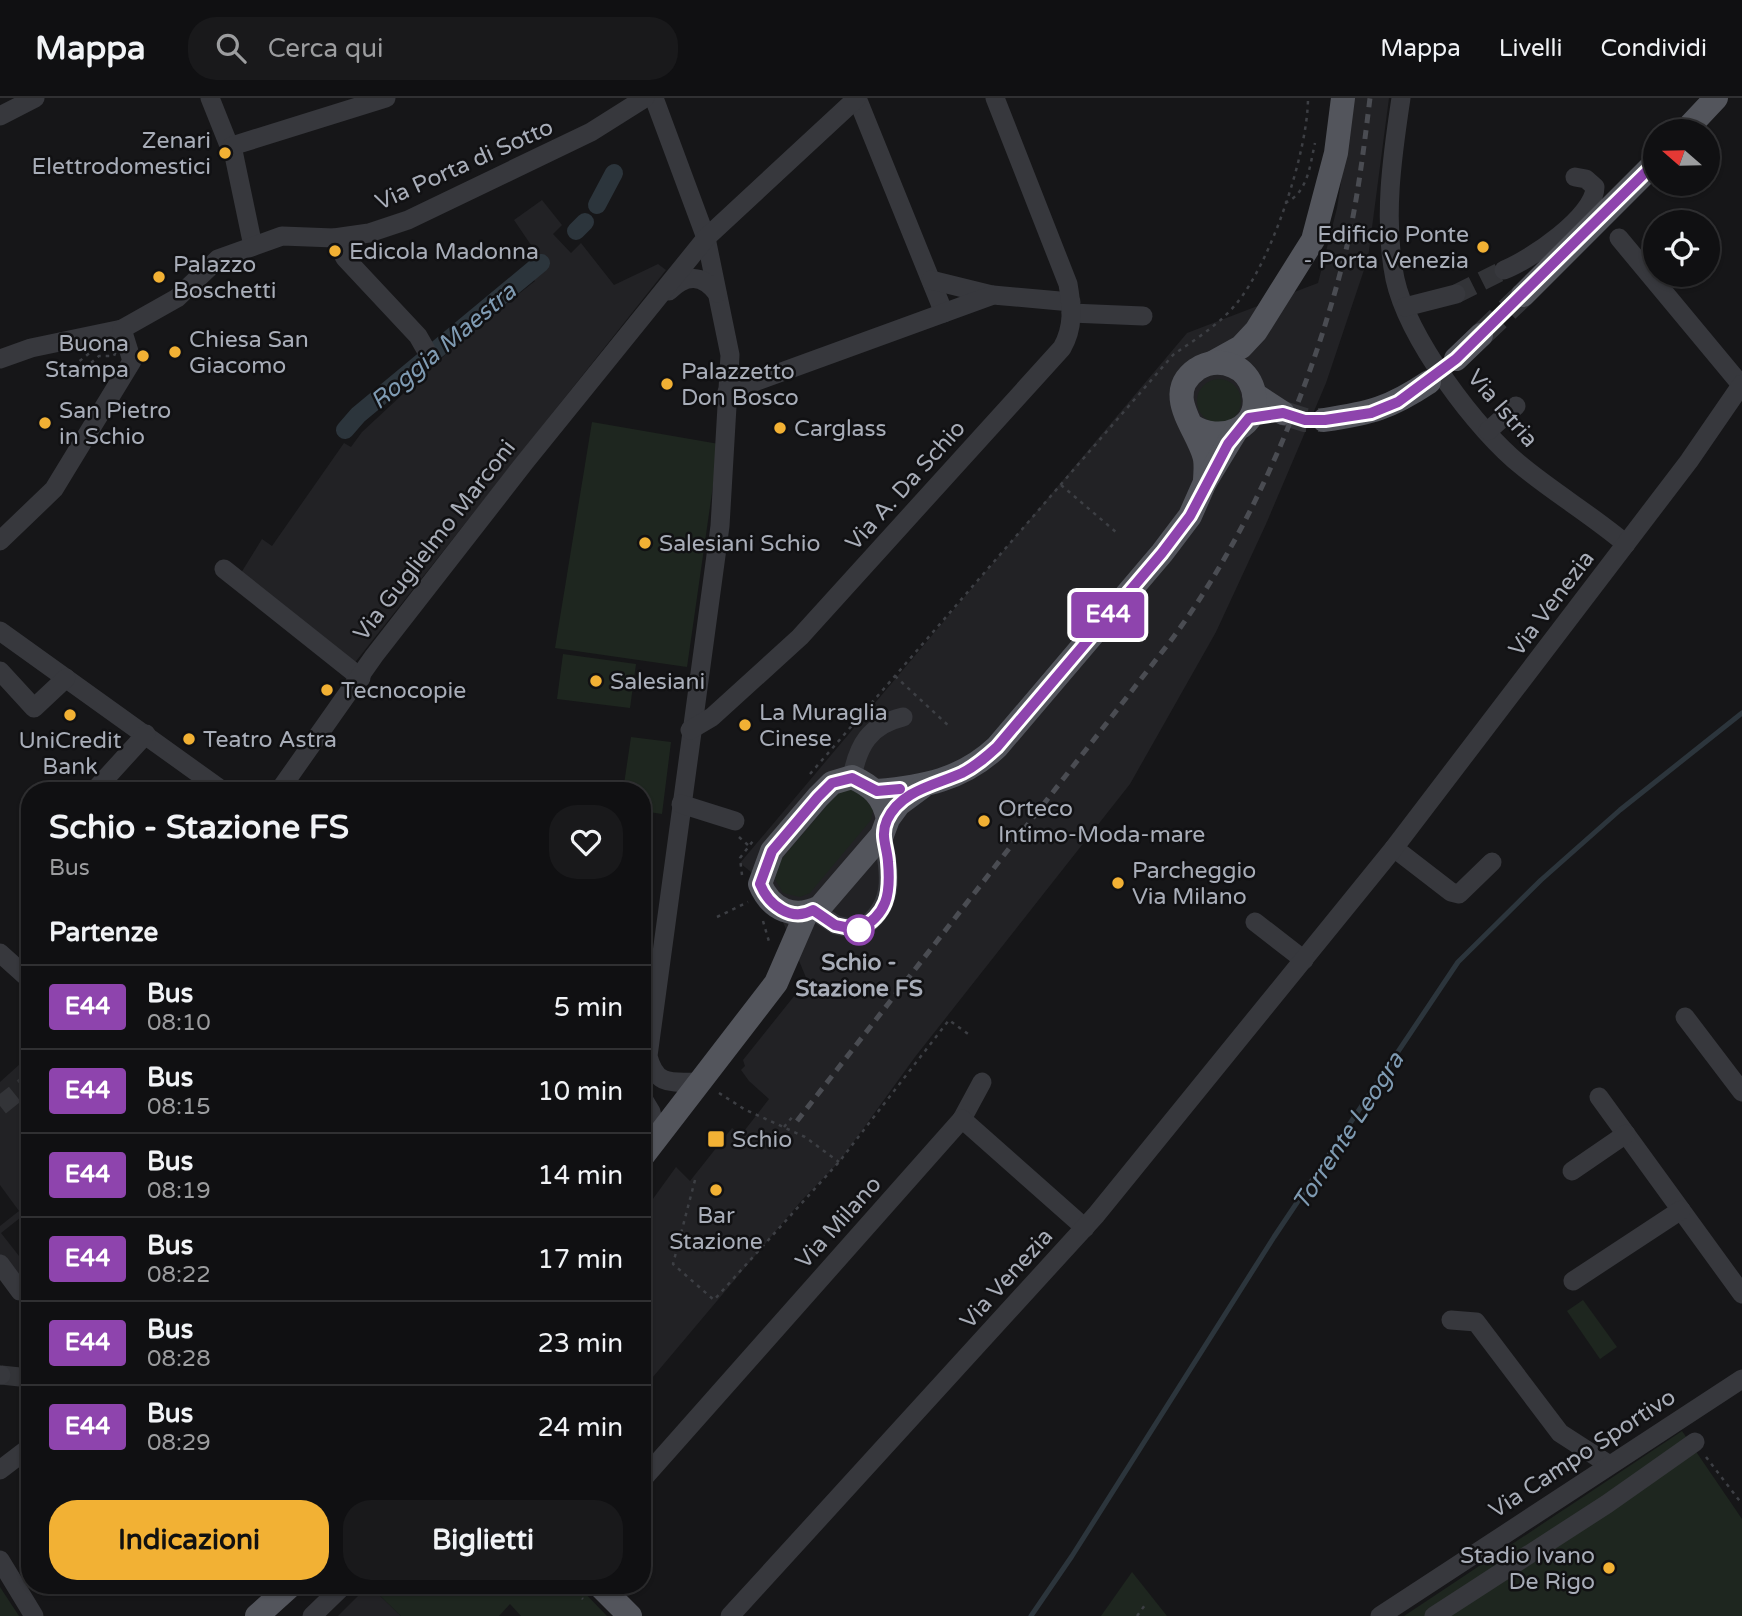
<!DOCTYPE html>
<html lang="it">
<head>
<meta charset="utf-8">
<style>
	body { margin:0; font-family:"Varela Round",sans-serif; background:#19191b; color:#f1f3f6; height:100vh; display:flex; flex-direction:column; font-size:26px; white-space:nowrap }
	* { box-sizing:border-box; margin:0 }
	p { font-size:23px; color:#9c9d9f }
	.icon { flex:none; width:38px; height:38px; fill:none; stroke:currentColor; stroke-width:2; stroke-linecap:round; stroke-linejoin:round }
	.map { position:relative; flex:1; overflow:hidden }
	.panel { position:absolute; left:21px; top:684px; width:630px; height:812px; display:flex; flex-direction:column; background:#101012; border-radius:28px; box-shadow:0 2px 5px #0004,0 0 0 2px #303032 }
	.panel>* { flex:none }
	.badge { padding:0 14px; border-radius:5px; font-size:24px; line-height:46px }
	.needle { width:46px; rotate:290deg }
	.tools { position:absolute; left:1643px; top:21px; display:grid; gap:14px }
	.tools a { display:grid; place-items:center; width:77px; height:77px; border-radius:50%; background:#101012; box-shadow:0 2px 5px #0004,0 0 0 2px #303032; font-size:35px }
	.map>.badge { position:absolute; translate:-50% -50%; box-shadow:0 0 0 4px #fff }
	h2 { padding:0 28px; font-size:26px; line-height:63px }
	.round { display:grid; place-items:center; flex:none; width:74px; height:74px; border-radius:28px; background:#19191b }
	.head { display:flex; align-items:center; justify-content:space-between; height:119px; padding:0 28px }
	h1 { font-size:33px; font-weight:700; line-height:52px }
	.cta { display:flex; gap:14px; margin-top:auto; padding:14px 28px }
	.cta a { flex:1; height:80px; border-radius:28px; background:#f2b134; color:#111; font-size:28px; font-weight:700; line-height:80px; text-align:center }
	.cta a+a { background:#19191b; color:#f1f3f6 }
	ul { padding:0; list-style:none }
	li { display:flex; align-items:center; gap:21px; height:84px; padding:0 28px; border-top:2px solid #303032 }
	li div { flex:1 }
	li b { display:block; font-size:26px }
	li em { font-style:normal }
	li .badge { min-width:77px; font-weight:700; text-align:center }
	header { display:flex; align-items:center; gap:42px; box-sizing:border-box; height:98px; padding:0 35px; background:#101012; border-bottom:2px solid #303032 }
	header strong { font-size:33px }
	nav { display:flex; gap:38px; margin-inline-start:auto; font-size:24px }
	.search { width:490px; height:63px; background:#19191b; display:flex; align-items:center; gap:18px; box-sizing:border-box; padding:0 24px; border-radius:28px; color:#9c9d9f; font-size:26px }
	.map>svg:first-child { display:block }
	.built { fill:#222225 }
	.green { fill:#1e261f }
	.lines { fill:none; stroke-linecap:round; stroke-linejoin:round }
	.stream { stroke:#2c353c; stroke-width:5 }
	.canal { stroke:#2c353c; stroke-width:18 }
	.minor-tunnel { stroke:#333438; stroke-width:19; stroke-dasharray:19 10; stroke-linecap:butt }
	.major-tunnel { stroke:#333438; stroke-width:24; stroke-dasharray:24 12; stroke-linecap:butt }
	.path { stroke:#3d3f44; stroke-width:2.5; stroke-dasharray:3.5 5; stroke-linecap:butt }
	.minor { stroke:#37383d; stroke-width:19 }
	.major { stroke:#53555c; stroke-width:24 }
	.rail { stroke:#4a4c52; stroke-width:5; stroke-dasharray:9 7; stroke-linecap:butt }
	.line-casing { stroke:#fff; stroke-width:16 }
	.line { stroke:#8e44ad; stroke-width:10 }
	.poi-dot { fill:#f2b134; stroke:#111113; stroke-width:2.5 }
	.stop-dot { fill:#fff; stroke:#8e44ad; stroke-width:3.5 }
	.labels { text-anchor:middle; stroke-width:5; stroke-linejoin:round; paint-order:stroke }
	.poi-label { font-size:23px; fill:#a8adb8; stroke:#111113; text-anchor:start }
	.street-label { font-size:23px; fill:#a8adb8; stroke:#111113 }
	.stop-label { font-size:23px; font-weight:bold; fill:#a8adb8; stroke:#111113 }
	.water-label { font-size:24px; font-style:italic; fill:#7f9bb3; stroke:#111113 }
</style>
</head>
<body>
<header>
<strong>Mappa</strong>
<div class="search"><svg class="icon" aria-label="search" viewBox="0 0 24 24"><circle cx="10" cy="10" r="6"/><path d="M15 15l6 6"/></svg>Cerca qui</div>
<nav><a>Mappa</a><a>Livelli</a><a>Condividi</a></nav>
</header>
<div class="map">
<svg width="1742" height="1518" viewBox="0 0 1742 1518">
	<rect width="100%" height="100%" fill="#161618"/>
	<!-- built -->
	<g class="built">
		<path d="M 1354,0 L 1389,0 L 1368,160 L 1326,285 L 1266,426 L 1216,534 L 1130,686 L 915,959 L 839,1064 L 802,1102 L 642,1292 L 642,1116 L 676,1069 L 690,1083 L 732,1030 L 741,1037 L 769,1001 L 749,983 L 741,972 L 745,968 L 743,962 L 807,882 L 768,788 L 740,765 L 1187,235 L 1318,185 L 1337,110 Z"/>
		<path d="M 542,102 L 562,127 L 553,136 L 571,155 L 581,145 L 614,187 L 658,166 L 666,172 L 349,572 L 236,483 L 262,441 L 272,448 L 344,345 L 351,349 L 362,334 L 460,243 L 535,183 L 533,181 L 546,169 L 514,122 Z"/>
		<path d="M 30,957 L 30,1112 L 1,1135 L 30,1172 L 30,1180 L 23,1186 L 0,1157 L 0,1128 L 19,1113 L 0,1087 L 0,984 Z"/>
		<path d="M 368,1488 L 370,1488 L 401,1518 L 338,1518 Z"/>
	</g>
	<!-- green -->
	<g class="green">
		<circle cx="1219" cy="303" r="22"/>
		<path d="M 592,324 L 719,346 L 687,569 L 555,550 Z"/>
		<path d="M 563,556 L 636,566 L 630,610 L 557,601 Z"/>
		<path d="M 631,639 L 671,644 L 662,716 L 642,713 L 642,693 L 623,693 Z"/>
		<path d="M 859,691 L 873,712 L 871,722 L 810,795 L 800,799 L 783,795 L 775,781 L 779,764 L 836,697 L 843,692 Z"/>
		<path d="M 1583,1202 L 1617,1249 L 1600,1261 L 1567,1213 Z"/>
		<path d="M 1682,1333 L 1742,1421 L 1742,1518 L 1404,1518 Z"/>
		<path d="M 1132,1474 L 1167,1518 L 1101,1518 Z"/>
		<path d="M 370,1488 L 578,1488 L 607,1518 L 521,1518 L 510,1506 L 499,1518 L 401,1518 Z"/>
		<path d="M 0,1489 L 19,1518 L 0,1518 Z"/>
	</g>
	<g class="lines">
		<!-- stream -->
		<path class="stream" d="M 1031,1518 L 1072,1458 L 1274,1139 L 1458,864 L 1541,782 L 1620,712 L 1742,615"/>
		<!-- canal -->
		<g class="canal">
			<path d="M 597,107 L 614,75"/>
			<path d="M 576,133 L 585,124"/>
			<path d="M 345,332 L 358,317 L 541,165"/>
		</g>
		<!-- minor-tunnel -->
		<g class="minor-tunnel">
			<path d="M 1456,196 L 1504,172"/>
			<path d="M 0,1008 L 30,984"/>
			<path d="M 1,1277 L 30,1280"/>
		</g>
		<!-- major-tunnel -->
		<g class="major-tunnel">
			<path d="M 1481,237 L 1523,197"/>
			<path d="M 1283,315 L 1305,322 L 1324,322"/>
		</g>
		<!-- path -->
		<g class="path">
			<path d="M 1285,105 C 1308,95 1310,67 1315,45"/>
			<path d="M 105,248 L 117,250 L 114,258 L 99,258 L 77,277 L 71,270 L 92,253 Z"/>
			<path d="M 1061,387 L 1116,434"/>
			<path d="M 895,578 L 951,630"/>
			<path d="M 810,676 L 1173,257 C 1194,242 1219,227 1236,206 C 1271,165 1308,54 1308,0"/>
			<path d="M 739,739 L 749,748"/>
			<path d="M 742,777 L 740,760 L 753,743"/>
			<path d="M 717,819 L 748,804"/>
			<path d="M 763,823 L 770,847"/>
			<path d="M 719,995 L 744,1011 L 805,1039 L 839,1064"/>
			<path d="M 784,1029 L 793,1018"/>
			<path d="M 695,1082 L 673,1166 L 714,1202 L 839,1064 L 949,922 L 971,938"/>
			<path d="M 1706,1359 L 1742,1406"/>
			<path d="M 570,1488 L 583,1501"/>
			<path d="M 1137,1518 L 1145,1507"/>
		</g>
		<!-- minor -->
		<g class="minor">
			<path d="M 210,0 L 228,45 L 232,48 L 253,148"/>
			<path d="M 654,0 L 706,140 L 730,257 L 720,428 L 648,958 C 656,989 672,984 699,984"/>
			<path d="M 857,0 L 944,215"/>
			<path d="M 1401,0 C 1392,59 1383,122 1395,181 C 1408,240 1476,332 1523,369 C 1556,396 1593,418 1626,446"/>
			<path d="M 0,18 L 35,0"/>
			<path d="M 232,48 L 386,0"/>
			<path d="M 334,140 L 345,160 L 418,238 L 426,252"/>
			<path d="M 1619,140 L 1742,288"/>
			<path d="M 1504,172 C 1530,162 1595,118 1595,89 L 1586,81 L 1575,79"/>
			<path d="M 931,182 L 992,197"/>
			<path d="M 669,193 C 686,176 702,176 717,195"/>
			<path d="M 1405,209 L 1456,196"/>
			<path d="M 1071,215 L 1143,218"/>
			<path d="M 0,261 L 31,250 L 122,231"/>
			<path d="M 727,294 L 993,197 L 1071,204"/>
			<path d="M 1488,333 L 1516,308"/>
			<path d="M 0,443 L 54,391 L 132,263 L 122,231 L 177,200 L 218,161 L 282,138 L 334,140 L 369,135 L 408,122 L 591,34 L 645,0"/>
			<path d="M 224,471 L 361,580"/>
			<path d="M 0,533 L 223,693"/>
			<path d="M 0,573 L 34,610 L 66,580"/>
			<path d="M 690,632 L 712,619 L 800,539 L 1062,250 C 1074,229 1072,209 1068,186 L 995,0"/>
			<path d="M 852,679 C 858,648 869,627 903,619"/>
			<path d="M 94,693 L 146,636"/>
			<path d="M 279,693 L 374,558 L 525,364 L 706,140 L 857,0"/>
			<path d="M 681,706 L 735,723"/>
			<path d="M 1394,750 L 1451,794 L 1459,796 L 1492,764"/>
			<path d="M 813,812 L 836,827 L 859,832 C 896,810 891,775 882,737"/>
			<path d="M 1255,824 L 1304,862"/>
			<path d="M 0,855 L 30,882"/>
			<path d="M 1685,919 L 1742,994"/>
			<path d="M 642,999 L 651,1014 L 657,1038"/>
			<path d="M 1599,999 L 1742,1196"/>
			<path d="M 962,1021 L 982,984"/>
			<path d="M 1572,1073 L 1626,1036"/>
			<path d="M 0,1166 L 20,1193 L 30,1193"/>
			<path d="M 1573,1183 L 1681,1112"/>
			<path d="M 1451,1222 L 1476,1224 L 1560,1335 L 1608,1366"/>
			<path d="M 0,1277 L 1,1277"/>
			<path d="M 0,1372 L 30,1349"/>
			<path d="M 642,1382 L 962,1021 L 1085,1130"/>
			<path d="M 0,1462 L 34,1518"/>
			<path d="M 312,1518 L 343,1488"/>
			<path d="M 730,1518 L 1096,1117 L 1394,750 L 1689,363 L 1742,286"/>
			<path d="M 1380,1518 L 1742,1281"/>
			<path d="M 1434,1518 L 1607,1406 L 1695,1344"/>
		</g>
		<!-- major -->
		<g class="major">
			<path d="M 1685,33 L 1716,0"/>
			<path d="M 1523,197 L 1656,64"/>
			<path d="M 1456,261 L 1481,237"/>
			<path d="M 1214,264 L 1241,249 L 1256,233 L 1313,142 L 1336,55 L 1343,0"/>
			<path d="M 1254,296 L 1283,315"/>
			<path d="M 1324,322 C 1371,315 1390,310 1429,284"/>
			<path d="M 1191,327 C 1219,347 1264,331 1253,291 C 1250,281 1243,272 1233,268 C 1221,263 1208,264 1197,271 C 1162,295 1196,329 1204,357 C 1207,365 1205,375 1205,384"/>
			<path d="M 877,693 C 923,689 962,682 997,649 L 1162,455 L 1190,418 L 1205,384 L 1236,333"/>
			<path d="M 888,721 C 883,698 872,688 852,679 L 832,685 L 818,699 L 772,753 L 760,786 C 771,812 794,822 820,809 L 882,737 L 888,721 L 899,706 L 922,689"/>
			<path d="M 642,1059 L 776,885 L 806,816"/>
			<path d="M 600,1488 L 630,1518"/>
			<path d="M 257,1518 L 290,1488"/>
		</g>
		<!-- rail -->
		<path class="rail" d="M 797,1023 L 1169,545 C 1248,440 1307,300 1341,172 C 1356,116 1363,57 1370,0"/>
	</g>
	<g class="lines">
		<defs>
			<path id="line" d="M 900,691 L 877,693 L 852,680 L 832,685 L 818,699 L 772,753 L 760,786 C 768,806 791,825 813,812 L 835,827 L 859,832 C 887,816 891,797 888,764 C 887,748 880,738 887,722 C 901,692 936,687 962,675 C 976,668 986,659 997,649 L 1162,455 L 1190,418 L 1228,346 L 1249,320 L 1283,315 L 1305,322 L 1325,322 L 1371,315 L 1398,304 L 1456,261 L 1656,64"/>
		</defs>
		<!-- line casing -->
		<use href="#line" class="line-casing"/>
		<!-- line -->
		<use href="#line" class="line"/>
	</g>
	<!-- markers -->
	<g class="poi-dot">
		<circle cx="225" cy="55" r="7"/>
		<circle cx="1483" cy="149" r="7"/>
		<circle cx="335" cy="153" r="7"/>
		<circle cx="159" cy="179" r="7"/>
		<circle cx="175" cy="254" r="7"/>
		<circle cx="143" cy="258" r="7"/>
		<circle cx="667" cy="286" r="7"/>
		<circle cx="45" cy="325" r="7"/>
		<circle cx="780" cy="330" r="7"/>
		<circle cx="645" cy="445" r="7"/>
		<circle cx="596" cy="583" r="7"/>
		<circle cx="327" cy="592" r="7"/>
		<circle cx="70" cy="617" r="7"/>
		<circle cx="745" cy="627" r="7"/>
		<circle cx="189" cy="641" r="7"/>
		<circle cx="984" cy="723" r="7"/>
		<circle cx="1118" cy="785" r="7"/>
		<rect x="707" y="1032" width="18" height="18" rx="3.5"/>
		<circle cx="716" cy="1092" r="7"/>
		<circle cx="1609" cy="1470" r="7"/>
	</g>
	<circle class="stop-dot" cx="859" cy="832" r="14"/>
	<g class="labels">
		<!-- poi labels -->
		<g class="poi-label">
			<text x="211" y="50" text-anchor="end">Zenari<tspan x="211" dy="26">Elettrodomestici</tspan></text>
			<text x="1469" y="144" text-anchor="end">Edificio Ponte<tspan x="1469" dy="26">- Porta Venezia</tspan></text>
			<text x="349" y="161">Edicola Madonna</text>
			<text x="173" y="174">Palazzo<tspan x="173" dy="26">Boschetti</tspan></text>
			<text x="189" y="249">Chiesa San<tspan x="189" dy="26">Giacomo</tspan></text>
			<text x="129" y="253" text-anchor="end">Buona<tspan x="129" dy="26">Stampa</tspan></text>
			<text x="681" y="281">Palazzetto<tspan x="681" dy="26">Don Bosco</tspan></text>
			<text x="59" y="320">San Pietro<tspan x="59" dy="26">in Schio</tspan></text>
			<text x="794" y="338">Carglass</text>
			<text x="659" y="453">Salesiani Schio</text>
			<text x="610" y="591">Salesiani</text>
			<text x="341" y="600">Tecnocopie</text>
			<text x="759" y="622">La Muraglia<tspan x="759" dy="26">Cinese</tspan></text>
			<text x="203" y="649">Teatro Astra</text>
			<text x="70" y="650" text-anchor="middle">UniCredit<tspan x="70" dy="26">Bank</tspan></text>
			<text x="998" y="718">Orteco<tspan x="998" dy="26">Intimo-Moda-mare</tspan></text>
			<text x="1132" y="780">Parcheggio<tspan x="1132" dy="26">Via Milano</tspan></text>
			<text x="732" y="1049">Schio</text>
			<text x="716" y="1125" text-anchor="middle">Bar<tspan x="716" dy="26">Stazione</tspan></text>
			<text x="1595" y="1465" text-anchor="end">Stadio Ivano<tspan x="1595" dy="26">De Rigo</tspan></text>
		</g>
		<!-- street labels -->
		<g class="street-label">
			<text transform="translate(464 66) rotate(-24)" y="8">Via Porta di Sotto</text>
			<text transform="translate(1503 310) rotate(49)" y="8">Via Istria</text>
			<text transform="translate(905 387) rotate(-48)" y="8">Via A. Da Schio</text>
			<text transform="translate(434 442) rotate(-52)" y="8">Via Guglielmo Marconi</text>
			<text transform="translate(1551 505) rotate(-53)" y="8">Via Venezia</text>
			<text transform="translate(838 1124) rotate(-48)" y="8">Via Milano</text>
			<text transform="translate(1006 1180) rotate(-48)" y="8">Via Venezia</text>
			<text transform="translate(1582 1355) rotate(-33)" y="8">Via Campo Sportivo</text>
		</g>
		<!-- stop labels -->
		<g class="stop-label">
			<text x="859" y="872">Schio -<tspan x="859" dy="26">Stazione FS</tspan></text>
		</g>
		<!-- water labels -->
		<g class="water-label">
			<text transform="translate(443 248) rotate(-40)" y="8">Roggia Maestra</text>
			<text transform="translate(1348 1033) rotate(-57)" y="8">Torrente Leogra</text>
		</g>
	</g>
</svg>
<div class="tools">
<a><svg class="needle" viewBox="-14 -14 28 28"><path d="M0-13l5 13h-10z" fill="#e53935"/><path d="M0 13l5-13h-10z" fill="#9c9d9f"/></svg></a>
<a><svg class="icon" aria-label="locate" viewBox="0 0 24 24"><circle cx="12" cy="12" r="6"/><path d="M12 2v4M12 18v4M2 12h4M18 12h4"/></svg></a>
</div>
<b class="badge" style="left:1108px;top:517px;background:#8e44ad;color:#fff">E44</b>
<section class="panel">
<div class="head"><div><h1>Schio - Stazione FS</h1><p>Bus</p></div><a class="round"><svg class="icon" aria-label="heart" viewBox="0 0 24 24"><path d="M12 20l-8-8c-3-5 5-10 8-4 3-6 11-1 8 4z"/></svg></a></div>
<h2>Partenze</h2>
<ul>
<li><span class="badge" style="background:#8e44ad;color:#fff">E44</span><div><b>Bus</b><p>08:10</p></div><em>5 min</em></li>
<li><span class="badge" style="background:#8e44ad;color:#fff">E44</span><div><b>Bus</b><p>08:15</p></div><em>10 min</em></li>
<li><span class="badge" style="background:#8e44ad;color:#fff">E44</span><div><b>Bus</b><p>08:19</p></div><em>14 min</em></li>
<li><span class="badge" style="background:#8e44ad;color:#fff">E44</span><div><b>Bus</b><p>08:22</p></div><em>17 min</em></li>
<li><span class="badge" style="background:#8e44ad;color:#fff">E44</span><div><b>Bus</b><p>08:28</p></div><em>23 min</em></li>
<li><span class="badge" style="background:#8e44ad;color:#fff">E44</span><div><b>Bus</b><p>08:29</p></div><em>24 min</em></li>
</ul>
<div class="cta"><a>Indicazioni</a><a>Biglietti</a></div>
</section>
</div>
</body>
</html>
